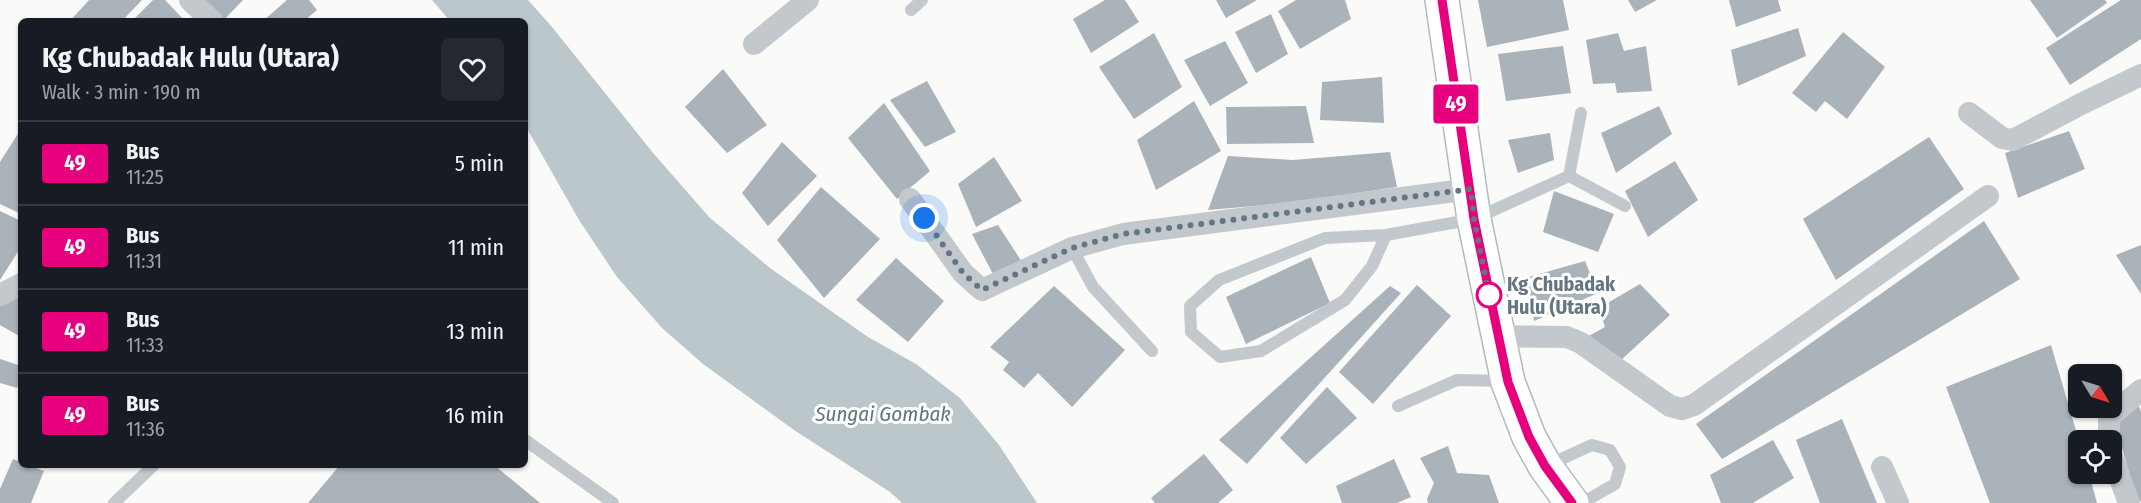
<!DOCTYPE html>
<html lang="en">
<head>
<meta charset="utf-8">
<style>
	body { margin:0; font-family:"Fira Sans Condensed",sans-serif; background:#242831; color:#f1f3f6; height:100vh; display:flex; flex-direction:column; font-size:22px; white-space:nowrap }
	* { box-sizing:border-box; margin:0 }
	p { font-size:20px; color:#9ea1a6 }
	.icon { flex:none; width:33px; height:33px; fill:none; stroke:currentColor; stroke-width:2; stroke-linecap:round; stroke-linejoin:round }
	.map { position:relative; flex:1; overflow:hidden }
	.drawer { position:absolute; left:18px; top:18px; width:510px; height:450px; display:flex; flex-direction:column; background:#171b24; border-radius:9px; box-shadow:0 2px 4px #0004 }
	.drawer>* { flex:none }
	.badge { padding:0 12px; border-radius:4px; font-size:21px; line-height:39px }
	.needle { width:39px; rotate:128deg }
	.tools { position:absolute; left:2068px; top:364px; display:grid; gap:12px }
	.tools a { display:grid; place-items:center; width:54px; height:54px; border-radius:9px; background:#171b24; box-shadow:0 2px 4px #0004; font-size:30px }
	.you { position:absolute; width:30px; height:30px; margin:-15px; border:4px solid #fff; border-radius:50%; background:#1a73e8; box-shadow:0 0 0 9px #1a73e833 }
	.map>.badge { position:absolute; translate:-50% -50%; box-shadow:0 0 0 3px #fff }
	.round { display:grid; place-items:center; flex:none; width:63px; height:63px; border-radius:9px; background:#242831 }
	.summary { display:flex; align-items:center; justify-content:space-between; height:102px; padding:0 24px }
	h1 { font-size:28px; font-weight:700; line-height:45px }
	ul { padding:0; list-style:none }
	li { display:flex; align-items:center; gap:18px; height:84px; padding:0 24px; border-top:2px solid #363941 }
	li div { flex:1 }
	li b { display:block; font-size:22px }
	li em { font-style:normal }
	li .badge { min-width:66px; font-weight:700; text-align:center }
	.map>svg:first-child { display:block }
	.water { fill:#bbc7cb }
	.building { fill:#aab3b9 }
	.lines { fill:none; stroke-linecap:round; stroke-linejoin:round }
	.secondary-casing { stroke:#b3babf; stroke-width:36 }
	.lane { stroke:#c3c8cc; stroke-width:12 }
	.street { stroke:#c3c8cc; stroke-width:22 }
	.secondary { stroke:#fff; stroke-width:33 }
	.line-casing { stroke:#fff; stroke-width:14 }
	.line { stroke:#e6007e; stroke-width:9 }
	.walk { stroke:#657683; stroke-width:6; stroke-dasharray:0 10.8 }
	.stop-dot { fill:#fff; stroke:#e6007e; stroke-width:3 }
	.labels { text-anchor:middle; stroke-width:6; stroke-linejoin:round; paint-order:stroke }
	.stop-label { font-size:20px; font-weight:bold; fill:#657683; stroke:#fff; text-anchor:start }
	.water-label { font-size:21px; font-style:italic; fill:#60757c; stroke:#fff }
</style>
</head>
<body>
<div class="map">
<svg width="2141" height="503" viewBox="0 0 2141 503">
	<rect width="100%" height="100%" fill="#fafaf8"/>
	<!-- water -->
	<path class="water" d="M 432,0 L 528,0 L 552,27 L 654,154 L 709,217 L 770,268 L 868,337 L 916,364 L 960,398 L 999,445 L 1037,503 L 902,503 L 890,492 L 794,430 L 703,364 L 662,328 L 617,277 L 579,220 L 525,125 L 525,21 L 450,21 Z"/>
	<!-- building -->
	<g class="building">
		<path d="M 89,0 L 142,0 L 122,21 L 70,21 Z"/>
		<path d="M 153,0 L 165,0 L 185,21 L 132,21 Z"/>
		<path d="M 202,0 L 243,0 L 223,21 Z"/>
		<path d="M 287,0 L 309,0 L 317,10 L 304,21 L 263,21 Z"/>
		<path d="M 1105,0 L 1125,0 L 1139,22 L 1091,53 L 1073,19 Z"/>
		<path d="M 1216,0 L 1257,0 L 1226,18 Z"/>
		<path d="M 1296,0 L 1345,0 L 1351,19 L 1300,49 L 1278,11 Z"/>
		<path d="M 1478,0 L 1563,0 L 1569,30 L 1487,47 Z"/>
		<path d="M 1628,0 L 1657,0 L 1635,12 Z"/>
		<path d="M 1729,0 L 1778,0 L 1781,11 L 1736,27 Z"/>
		<path d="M 2030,0 L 2105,0 L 2107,3 L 2057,38 Z"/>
		<path d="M 2121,0 L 2141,0 L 2141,39 L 2070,85 L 2046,48 Z"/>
		<path d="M 1271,14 L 1288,54 L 1256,73 L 1235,32 Z"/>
		<path d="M 1798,28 L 1806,56 L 1738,86 L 1731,50 Z"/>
		<path d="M 1843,32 L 1885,67 L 1847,119 L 1825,101 L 1816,112 L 1792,93 Z"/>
		<path d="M 1154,33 L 1182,87 L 1134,119 L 1099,67 Z"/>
		<path d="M 1618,33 L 1624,51 L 1646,46 L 1652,91 L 1617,93 L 1615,83 L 1593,84 L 1586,40 Z"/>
		<path d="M 1225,41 L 1248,83 L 1210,106 L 1184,60 Z"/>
		<path d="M 1563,46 L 1571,93 L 1506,101 L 1498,54 Z"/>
		<path d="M 723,69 L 767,125 L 727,153 L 685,107 Z"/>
		<path d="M 1382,77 L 1384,123 L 1320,120 L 1322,82 Z"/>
		<path d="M 927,81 L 956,132 L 925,147 L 890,100 Z"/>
		<path d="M 1194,101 L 1221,151 L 1156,190 L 1137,140 Z"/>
		<path d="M 884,103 L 930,171 L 897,199 L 848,138 Z"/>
		<path d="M 1306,106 L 1314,143 L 1227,144 L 1226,107 Z"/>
		<path d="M 1659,106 L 1672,134 L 1616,173 L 1601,133 Z"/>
		<path d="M 21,129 L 21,214 L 0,204 L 0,162 Z"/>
		<path d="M 2069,131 L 2085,169 L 2018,198 L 2005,153 Z"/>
		<path d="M 1550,133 L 1554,160 L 1518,173 L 1508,140 Z"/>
		<path d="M 1929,137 L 1964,189 L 1836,280 L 1803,219 Z"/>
		<path d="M 782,142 L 817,176 L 768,226 L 742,193 Z"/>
		<path d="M 1390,152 L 1397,187 L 1290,203 L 1208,210 L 1228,156 L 1293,160 Z"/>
		<path d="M 994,157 L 1022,201 L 976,227 L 958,184 Z"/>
		<path d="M 1675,161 L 1698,200 L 1648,237 L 1625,191 Z"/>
		<path d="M 821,187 L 880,239 L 824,298 L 777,240 Z"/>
		<path d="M 1554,191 L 1614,214 L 1598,252 L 1543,232 Z"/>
		<path d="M 0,211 L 21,221 L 21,247 L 0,280 Z"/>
		<path d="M 1984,221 L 2020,279 L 1722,459 L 1696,424 Z"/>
		<path d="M 998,225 L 1022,262 L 994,276 L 972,234 Z"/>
		<path d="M 2141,245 L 2141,294 L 2116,255 Z"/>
		<path d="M 1311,257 L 1330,303 L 1246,344 L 1226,297 Z"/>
		<path d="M 896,258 L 944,301 L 908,342 L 856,300 Z"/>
		<path d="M 1585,261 L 1598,293 L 1534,321 L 1525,278 Z"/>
		<path d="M 1640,284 L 1670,315 L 1620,361 L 1585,338 L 1605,327 L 1599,308 Z"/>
		<path d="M 1417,285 L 1451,316 L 1373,404 L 1339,372 Z"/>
		<path d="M 1054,286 L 1125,350 L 1072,407 L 1038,373 L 1024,388 L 1003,370 L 1009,362 L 990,347 Z"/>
		<path d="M 1390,286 L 1401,293 L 1247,464 L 1219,440 Z"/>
		<path d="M 21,294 L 21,337 L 0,325 L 0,305 Z"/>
		<path d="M 2051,345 L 2079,441 L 2079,474 L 2089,474 L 2097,503 L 1990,503 L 1946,387 Z"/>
		<path d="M 0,359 L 21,366 L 21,378 L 17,388 L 0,383 Z"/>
		<path d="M 1327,387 L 1357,418 L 1306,464 L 1280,438 Z"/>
		<path d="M 2139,406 L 2141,412 L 2141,501 L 2137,503 L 2116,425 Z"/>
		<path d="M 1842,419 L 1877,503 L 1820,503 L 1796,440 Z"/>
		<path d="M 1773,440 L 1794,478 L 1753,503 L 1721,503 L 1710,475 Z"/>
		<path d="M 1448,446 L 1457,473 L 1489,475 L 1499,503 L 1428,503 L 1427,499 L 1434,483 L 1420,458 Z"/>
		<path d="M 1204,454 L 1233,490 L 1218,503 L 1155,503 L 1151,498 Z"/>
		<path d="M 13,459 L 21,462 L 21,465 L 28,465 L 44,471 L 31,503 L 0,503 L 0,489 Z"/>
		<path d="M 1394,459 L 1411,497 L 1397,503 L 1342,503 L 1336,486 Z"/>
		<path d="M 340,465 L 494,465 L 540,503 L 308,503 Z"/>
	</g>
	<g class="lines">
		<defs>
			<path id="secondary" d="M 1442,0 L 1474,219 L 1508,382 L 1529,437 L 1545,466 L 1572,503"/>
		</defs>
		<!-- secondary casing -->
		<use href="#secondary" class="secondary-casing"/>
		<!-- lane -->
		<g class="lane">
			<path d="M 911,10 L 922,0"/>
			<path d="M 1569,176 L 1581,113"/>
			<path d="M 1386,235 L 1372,266 L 1345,300 L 1261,351 L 1220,357 L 1191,332 L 1190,306 L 1219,280 L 1325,238 L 1386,235 L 1474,219 L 1569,176 L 1625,206"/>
			<path d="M 1072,248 L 1093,287 L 1152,351"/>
			<path d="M 1398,406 L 1457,380 L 1507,381"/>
			<path d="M 525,440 L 613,503"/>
			<path d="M 1546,466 L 1592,445 L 1610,450 L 1620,467 L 1615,484 L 1582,503"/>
			<path d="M 114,503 L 154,465"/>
		</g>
		<!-- street -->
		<g class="street">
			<path d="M 190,0 L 212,21"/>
			<path d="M 754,44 L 808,0"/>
			<path d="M 1969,113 L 2002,138 L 2013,140 L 2081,104 L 2141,75"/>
			<path d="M 910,199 L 963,273 L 982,290 L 1072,248 L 1123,234 L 1471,189"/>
			<path d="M 0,295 L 21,284"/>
			<path d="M 1498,336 L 1567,337 L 1581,343 L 1670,406 L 1682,409 L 1694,405 L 1988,196"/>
			<path d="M 2109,441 L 2109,417 L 2141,390"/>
			<path d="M 2112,457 L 2129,503"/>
			<path d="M 1882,467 L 1898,503"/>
		</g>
		<!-- secondary -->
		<use href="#secondary" class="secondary"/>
	</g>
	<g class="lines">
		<defs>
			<path id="line" d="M 1442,0 L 1474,219 L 1508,382 L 1529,437 L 1545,466 L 1572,503"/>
		</defs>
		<!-- line casing -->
		<use href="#line" class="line-casing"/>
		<!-- line -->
		<use href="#line" class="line"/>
		<!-- walk -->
		<path class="walk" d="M 924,218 L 963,273 L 982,290 L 1072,248 L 1123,234 L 1471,189 L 1474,219 L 1489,295"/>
	</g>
	<!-- markers -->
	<circle class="stop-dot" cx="1489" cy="295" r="12"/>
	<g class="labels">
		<!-- stop labels -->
		<g class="stop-label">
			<text x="1507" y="291">Kg Chubadak<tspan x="1507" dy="23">Hulu (Utara)</tspan></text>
		</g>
		<!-- water labels -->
		<g class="water-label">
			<text x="883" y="421">Sungai Gombak</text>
		</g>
	</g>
</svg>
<div class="tools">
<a><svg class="needle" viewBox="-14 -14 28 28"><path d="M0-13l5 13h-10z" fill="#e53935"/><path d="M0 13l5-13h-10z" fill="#9ea1a6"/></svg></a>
<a><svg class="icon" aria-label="locate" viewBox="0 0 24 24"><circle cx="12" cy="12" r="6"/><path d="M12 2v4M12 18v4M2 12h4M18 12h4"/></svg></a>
</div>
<div class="you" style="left:924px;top:218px"></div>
<b class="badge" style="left:1456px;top:104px;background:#e6007e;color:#fff">49</b>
<section class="drawer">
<div class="summary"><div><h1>Kg Chubadak Hulu (Utara)</h1><p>Walk · 3 min · 190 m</p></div><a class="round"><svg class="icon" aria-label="heart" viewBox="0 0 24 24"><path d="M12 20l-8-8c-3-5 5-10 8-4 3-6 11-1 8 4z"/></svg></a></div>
<ul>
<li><span class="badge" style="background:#e6007e;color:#fff">49</span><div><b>Bus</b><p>11:25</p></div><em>5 min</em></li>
<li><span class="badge" style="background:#e6007e;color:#fff">49</span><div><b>Bus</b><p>11:31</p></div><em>11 min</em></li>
<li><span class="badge" style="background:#e6007e;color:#fff">49</span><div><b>Bus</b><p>11:33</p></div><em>13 min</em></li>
<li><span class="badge" style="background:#e6007e;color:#fff">49</span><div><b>Bus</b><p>11:36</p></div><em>16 min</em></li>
</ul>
</section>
</div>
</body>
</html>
